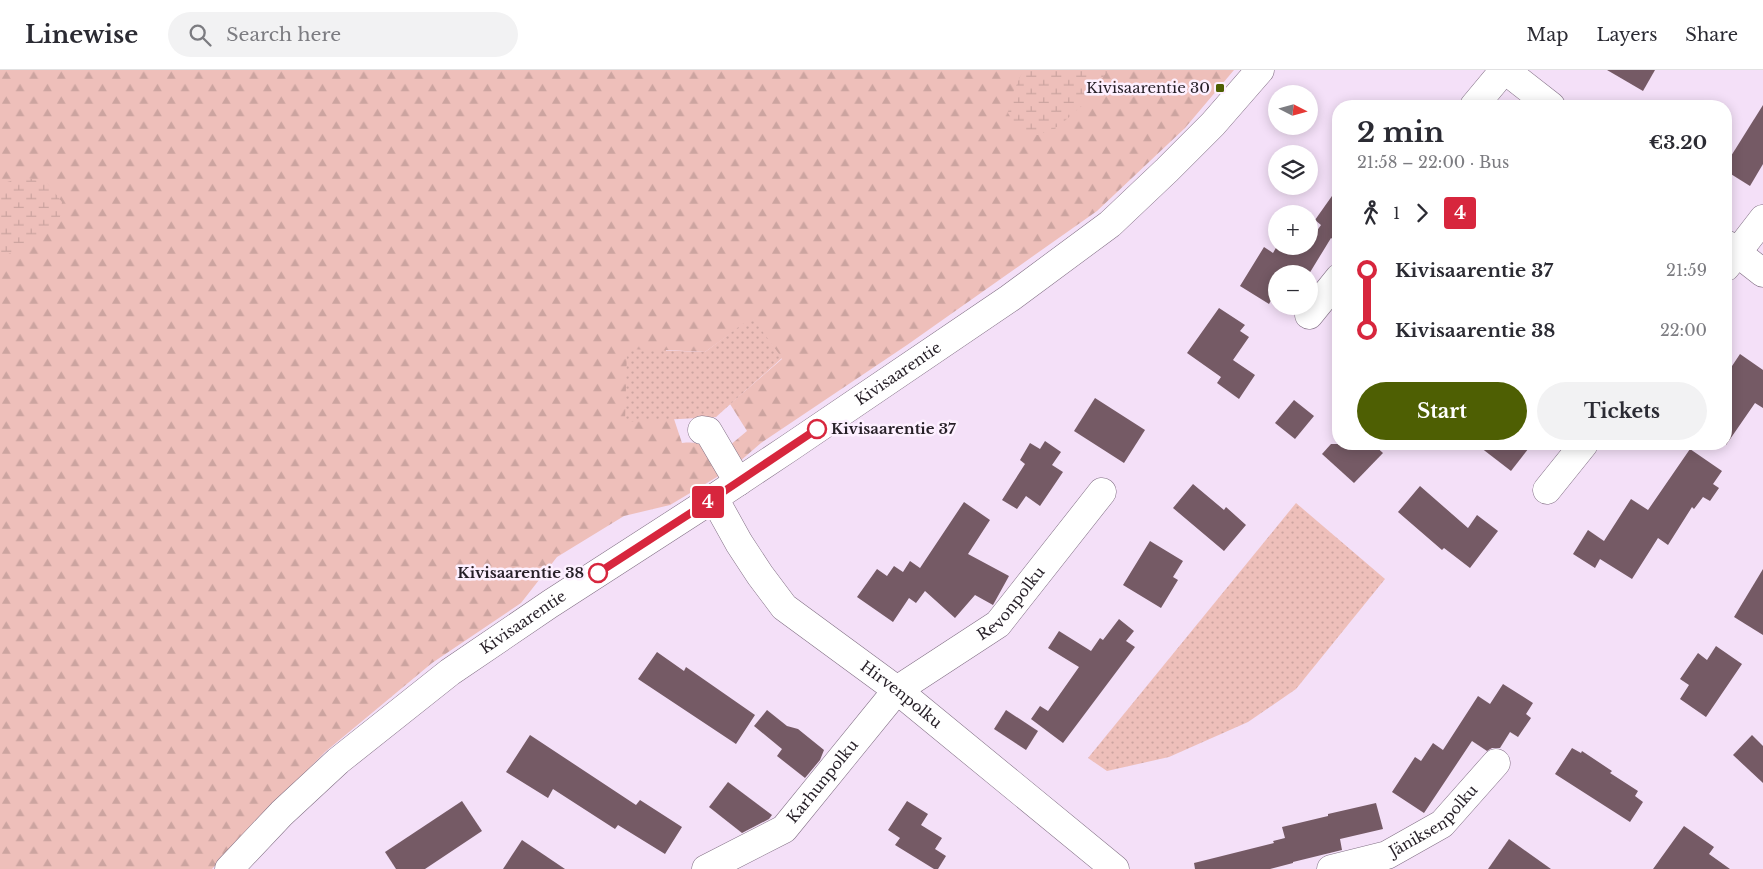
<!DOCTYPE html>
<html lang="en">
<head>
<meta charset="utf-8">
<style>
	body { margin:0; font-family:"Libre Baskerville",serif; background:#f2f2f3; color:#2b2b33; height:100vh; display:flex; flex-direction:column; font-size:19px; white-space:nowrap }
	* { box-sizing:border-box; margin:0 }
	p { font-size:16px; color:#7c7c81 }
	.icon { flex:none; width:28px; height:28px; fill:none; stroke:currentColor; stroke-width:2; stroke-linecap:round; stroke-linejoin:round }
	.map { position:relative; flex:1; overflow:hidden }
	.side { position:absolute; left:1332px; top:30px; width:400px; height:350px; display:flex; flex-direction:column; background:#fff; border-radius:20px; box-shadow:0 2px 12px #0003 }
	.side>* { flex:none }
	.badge { padding:0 10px; border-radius:4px; font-size:18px; line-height:32px }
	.needle { width:32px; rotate:96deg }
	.fabs { position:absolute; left:1268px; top:15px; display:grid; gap:10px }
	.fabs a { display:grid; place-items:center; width:50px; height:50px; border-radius:50%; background:#fff; box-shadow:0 2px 12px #0003; font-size:25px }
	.map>.badge { position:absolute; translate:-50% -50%; box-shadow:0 0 0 2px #fff }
	.legs { display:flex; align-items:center; gap:8px; height:55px; padding:0 25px; font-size:16px }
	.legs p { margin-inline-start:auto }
	.headline { display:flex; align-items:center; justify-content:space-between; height:85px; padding:0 25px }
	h1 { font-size:28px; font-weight:700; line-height:38px }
	.primary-button { display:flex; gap:10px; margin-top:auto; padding:10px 25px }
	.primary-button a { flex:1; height:58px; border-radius:30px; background:#4e5f03; color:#fff; font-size:20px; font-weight:700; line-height:58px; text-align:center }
	.primary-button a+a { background:#f2f2f3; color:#2b2b33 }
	ul { padding:0 25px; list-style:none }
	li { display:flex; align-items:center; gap:18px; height:60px; font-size:19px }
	li i { display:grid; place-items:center; width:8px; height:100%; margin:0 6px; background:currentColor }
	li i::after { content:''; width:12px; height:12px; margin:-6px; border:4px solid; border-radius:50%; background:#fff }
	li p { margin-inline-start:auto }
	li:first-child i { background:linear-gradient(#0000 50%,currentColor 0) }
	li:last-child i { background:linear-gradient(currentColor 50%,#0000 0) }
	header { display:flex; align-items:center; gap:30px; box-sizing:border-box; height:70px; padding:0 25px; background:#fff; border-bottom:1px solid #e1e1e2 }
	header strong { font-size:24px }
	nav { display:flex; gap:28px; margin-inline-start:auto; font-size:18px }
	.search { width:350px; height:45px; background:#f2f2f3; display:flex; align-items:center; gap:12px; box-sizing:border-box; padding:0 18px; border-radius:28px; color:#7c7c81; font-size:19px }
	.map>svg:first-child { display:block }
	.forest { fill:url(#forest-firs) }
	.wetland { fill:url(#wetland-marsh) }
	.park { fill:url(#park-dots) }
	.building { fill:#755a65 }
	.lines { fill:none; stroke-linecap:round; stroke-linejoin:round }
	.minor-casing { stroke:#816f84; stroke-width:29 }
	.minor { stroke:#fff; stroke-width:28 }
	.line-1-casing { stroke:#fff; stroke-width:11 }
	.line-1 { stroke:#d7263d; stroke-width:8 }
	.poi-dot { fill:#4e5f03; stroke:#fdf0ff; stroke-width:2 }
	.stop-1-dot { fill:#fff; stroke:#d7263d; stroke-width:2.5 }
	.labels { text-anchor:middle; stroke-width:5; stroke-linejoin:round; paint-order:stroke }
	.poi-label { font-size:15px; fill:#261f27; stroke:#fdf0ff; text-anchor:end }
	.street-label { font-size:15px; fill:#261f27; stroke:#fdf0ff }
	.stop-label { font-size:15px; font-weight:bold; fill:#261f27; stroke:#fdf0ff; text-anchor:start }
</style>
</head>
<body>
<header>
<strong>Linewise</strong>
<div class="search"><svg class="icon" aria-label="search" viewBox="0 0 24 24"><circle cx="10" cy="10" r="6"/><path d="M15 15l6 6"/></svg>Search here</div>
<nav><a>Map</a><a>Layers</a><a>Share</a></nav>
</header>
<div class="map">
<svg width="1763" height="799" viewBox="0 0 1763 799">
	<defs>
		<pattern id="forest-firs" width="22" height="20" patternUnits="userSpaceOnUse" patternTransform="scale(1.25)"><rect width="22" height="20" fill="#eebfba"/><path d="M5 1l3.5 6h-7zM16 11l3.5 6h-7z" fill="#cca4a0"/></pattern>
		<pattern id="wetland-marsh" width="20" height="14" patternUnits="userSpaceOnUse" patternTransform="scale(1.25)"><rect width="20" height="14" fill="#eebfba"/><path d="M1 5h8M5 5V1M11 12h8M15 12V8" fill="none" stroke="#cca4a0"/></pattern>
		<pattern id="park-dots" width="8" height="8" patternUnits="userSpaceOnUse" patternTransform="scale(1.25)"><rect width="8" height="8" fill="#eebfba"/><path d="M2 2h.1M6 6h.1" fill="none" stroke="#cca4a0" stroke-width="1.8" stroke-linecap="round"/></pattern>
	</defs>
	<rect width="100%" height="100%" fill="#f4e0f8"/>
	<!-- forest -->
	<path class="forest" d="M 0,0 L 1234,0 L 1185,58 L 1097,141 L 907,275 L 761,373 L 739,392 L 729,376 L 747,361 L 730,334 L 782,289 L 752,248 L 705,282 L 666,280 L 666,349 L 674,349 L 682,373 C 710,370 710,382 722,404 L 670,435 L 624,446 L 557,487 L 521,533 L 432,593 L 325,682 L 212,799 L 0,799 Z"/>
	<!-- wetland -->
	<g class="wetland">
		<path d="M 1023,0 L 1108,0 L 1086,32 L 1059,56 L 1038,65 L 1018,60 L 1008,43 L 1013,23 Z"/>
		<path d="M 25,107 L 48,114 L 62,132 L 59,154 L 0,189 L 0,114 Z"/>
	</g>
	<!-- park -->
	<g class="park">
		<path d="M 752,247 L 782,288 L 716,347 L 625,352 L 627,279 L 705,282 Z"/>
		<path d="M 1296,433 L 1385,509 L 1296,619 L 1248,652 L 1169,687 L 1107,701 L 1088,688 Z"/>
	</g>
	<!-- building -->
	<g class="building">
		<path d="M 1607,0 L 1655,0 L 1643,21 Z"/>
		<path d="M 1763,35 L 1763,94 L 1750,116 L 1726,101 L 1726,94 Z"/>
		<path d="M 1339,116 L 1339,173 L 1331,168 L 1309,204 L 1276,204 L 1276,221 L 1269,234 L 1240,216 L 1264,177 L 1273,183 L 1277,176 L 1309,176 L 1309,172 L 1321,155 L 1315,150 Z"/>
		<path d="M 1219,238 L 1245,255 L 1240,261 L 1249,267 L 1233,290 L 1255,305 L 1239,329 L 1217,313 L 1221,307 L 1187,283 Z"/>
		<path d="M 1740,284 L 1763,300 L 1763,338 L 1755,333 L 1726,375 L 1726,305 Z"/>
		<path d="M 1095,328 L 1145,360 L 1124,393 L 1074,361 Z"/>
		<path d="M 1294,330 L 1314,346 L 1295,369 L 1275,353 Z"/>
		<path d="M 1045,371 L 1061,382 L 1052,395 L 1063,402 L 1040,436 L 1026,426 L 1017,439 L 1002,430 L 1025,394 L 1020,390 L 1030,373 L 1040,379 Z"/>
		<path d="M 1331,374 L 1373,374 L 1383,383 L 1354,413 L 1322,384 Z"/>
		<path d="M 1476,374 L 1532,374 L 1511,401 Z"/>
		<path d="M 1690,379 L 1722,401 L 1713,414 L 1719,418 L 1710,431 L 1703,427 L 1694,439 L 1692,437 L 1668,475 L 1658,468 L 1632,509 L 1600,489 L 1595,498 L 1573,484 L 1588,460 L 1604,471 L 1631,429 L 1648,440 Z"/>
		<path d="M 1193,414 L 1224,440 L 1226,437 L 1246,455 L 1224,481 L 1173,438 Z"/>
		<path d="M 1420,416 L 1468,458 L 1477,445 L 1498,461 L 1470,498 L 1444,478 L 1442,480 L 1398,442 Z"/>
		<path d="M 964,432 L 990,450 L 968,484 L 1009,506 L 993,535 L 975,525 L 955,548 L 925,521 L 916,533 L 909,528 L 893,552 L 857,527 L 877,499 L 887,506 L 894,496 L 903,502 L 910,491 L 920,498 Z"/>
		<path d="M 1150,471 L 1183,491 L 1173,507 L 1178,510 L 1161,538 L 1123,515 Z"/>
		<path d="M 1763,499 L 1763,565 L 1734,547 Z"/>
		<path d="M 1119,549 L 1134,561 L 1126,571 L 1135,577 L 1063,673 L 1031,649 L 1040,636 L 1048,641 L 1079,597 L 1048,578 L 1059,561 L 1091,581 L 1100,568 L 1103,570 Z"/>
		<path d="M 1716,576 L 1742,594 L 1706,647 L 1680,629 L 1689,615 L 1680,609 L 1698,583 L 1707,590 Z"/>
		<path d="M 657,582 L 684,601 L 686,597 L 755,645 L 736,674 L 638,609 Z"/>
		<path d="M 1503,614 L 1533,633 L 1526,644 L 1531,648 L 1518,667 L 1510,662 L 1500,678 L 1492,678 L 1487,681 L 1472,671 L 1424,743 L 1392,722 L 1415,687 L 1421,691 L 1433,673 L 1443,680 L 1478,626 L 1490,634 Z"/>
		<path d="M 767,640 L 787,656 L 798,659 L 824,680 L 820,690 L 805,708 L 777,686 L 782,679 L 754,656 Z"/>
		<path d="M 1006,640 L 1038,661 L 1026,680 L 994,659 Z"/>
		<path d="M 530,665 L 636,735 L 640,730 L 682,757 L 665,784 L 618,755 L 615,759 L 553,719 L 548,728 L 506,702 Z"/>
		<path d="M 1752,665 L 1763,676 L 1763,713 L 1733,685 Z"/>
		<path d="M 1572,678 L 1581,683 L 1582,681 L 1612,701 L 1610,703 L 1638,721 L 1635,726 L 1643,732 L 1630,752 L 1555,704 Z"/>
		<path d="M 728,712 L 772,745 L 769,749 L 742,763 L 709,737 Z"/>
		<path d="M 462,731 L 482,761 L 425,799 L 396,799 L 385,782 Z"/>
		<path d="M 907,731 L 928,744 L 921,755 L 942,768 L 935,779 L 946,786 L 938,799 L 934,799 L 895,775 L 900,768 L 888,760 Z"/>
		<path d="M 1376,733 L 1383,759 L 1340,769 L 1342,780 L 1293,792 L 1293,793 L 1270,799 L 1195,799 L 1194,793 L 1274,773 L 1273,771 L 1285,768 L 1282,757 L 1328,746 L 1328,744 Z"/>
		<path d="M 1684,756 L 1714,777 L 1709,784 L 1730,799 L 1653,799 Z"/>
		<path d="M 1509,769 L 1551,799 L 1488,799 Z"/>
		<path d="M 522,770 L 565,799 L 503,799 Z"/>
	</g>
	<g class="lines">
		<defs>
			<g id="minor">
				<path d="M 1505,0 L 1551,36"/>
				<path d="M 1474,36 L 1504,0"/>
				<path d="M 1726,174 L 1763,203"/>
				<path d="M 1726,197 L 1763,149"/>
				<path d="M 1309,245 L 1339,208"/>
				<path d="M 702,360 L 708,361 L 738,412"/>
				<path d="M 1547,420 L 1584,374"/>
				<path id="s1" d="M 714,428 L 739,473 L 760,505 L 784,537 L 897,620 L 1115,799"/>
				<path id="s2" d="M 229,799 L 282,743 L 338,691 L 450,602 L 550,534 L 714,428 L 789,378 L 1010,228 L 1110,154 L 1167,100 L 1213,54 L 1260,0"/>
				<path id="s3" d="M 706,799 L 784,759 L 897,620 L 998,554 L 1102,422"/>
				<path id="s4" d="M 1331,799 L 1387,785 L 1442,754 L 1496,693"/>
			</g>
		</defs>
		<!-- minor casing -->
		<use href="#minor" class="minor-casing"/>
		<!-- minor -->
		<use href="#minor" class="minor"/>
	</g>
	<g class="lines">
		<defs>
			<path id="line-1" d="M 598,503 L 714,428 L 817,359"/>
		</defs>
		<!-- line-1 casing -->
		<use href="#line-1" class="line-1-casing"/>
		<!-- line-1 -->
		<use href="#line-1" class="line-1"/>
	</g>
	<!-- markers -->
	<rect class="poi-dot" x="1215" y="13" width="10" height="10" rx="2.5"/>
	<g class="stop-1-dot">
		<circle cx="817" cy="359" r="9"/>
		<circle cx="598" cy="503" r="9"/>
	</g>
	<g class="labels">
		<!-- poi labels -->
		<g class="poi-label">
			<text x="1210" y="23">Kivisaarentie 30</text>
		</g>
		<!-- street labels -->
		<g class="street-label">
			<text dy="5" stroke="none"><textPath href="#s2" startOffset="835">Kivisaarentie</textPath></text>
			<text dy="5" stroke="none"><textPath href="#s3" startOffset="411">Revonpolku</textPath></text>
			<text dy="5" stroke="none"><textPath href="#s2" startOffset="385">Kivisaarentie</textPath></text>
			<text dy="5" stroke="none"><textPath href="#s1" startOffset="276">Hirvenpolku</textPath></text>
			<text dy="5" stroke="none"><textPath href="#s3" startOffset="149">Karhunpolku</textPath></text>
			<text dy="5" stroke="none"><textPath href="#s4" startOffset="116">Jäniksenpolku</textPath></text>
		</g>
		<!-- stop labels -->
		<g class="stop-label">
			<text x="831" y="364">Kivisaarentie 37</text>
			<text x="584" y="508" text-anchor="end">Kivisaarentie 38</text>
		</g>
	</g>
</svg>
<div class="fabs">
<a><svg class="needle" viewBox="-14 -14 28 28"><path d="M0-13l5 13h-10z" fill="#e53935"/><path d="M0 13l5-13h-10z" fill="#7c7c81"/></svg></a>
<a><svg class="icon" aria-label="layers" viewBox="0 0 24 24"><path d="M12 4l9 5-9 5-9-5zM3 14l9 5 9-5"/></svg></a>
<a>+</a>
<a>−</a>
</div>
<b class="badge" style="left:708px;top:432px;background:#d7263d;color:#fff">4</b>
<section class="side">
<div class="headline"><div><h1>2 min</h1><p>21:58 – 22:00 · Bus</p></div><b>€3.20</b></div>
<div class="legs"><svg class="icon" aria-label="walk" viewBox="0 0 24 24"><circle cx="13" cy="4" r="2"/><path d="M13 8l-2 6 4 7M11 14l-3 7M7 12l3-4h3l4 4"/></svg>1<svg class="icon" aria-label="forward" viewBox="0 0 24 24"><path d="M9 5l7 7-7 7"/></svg><b class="badge" style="background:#d7263d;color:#fff">4</b></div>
<ul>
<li><i style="color:#d7263d"></i><b>Kivisaarentie 37</b><p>21:59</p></li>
<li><i style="color:#d7263d"></i><b>Kivisaarentie 38</b><p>22:00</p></li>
</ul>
<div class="primary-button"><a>Start</a><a>Tickets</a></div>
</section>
</div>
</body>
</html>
